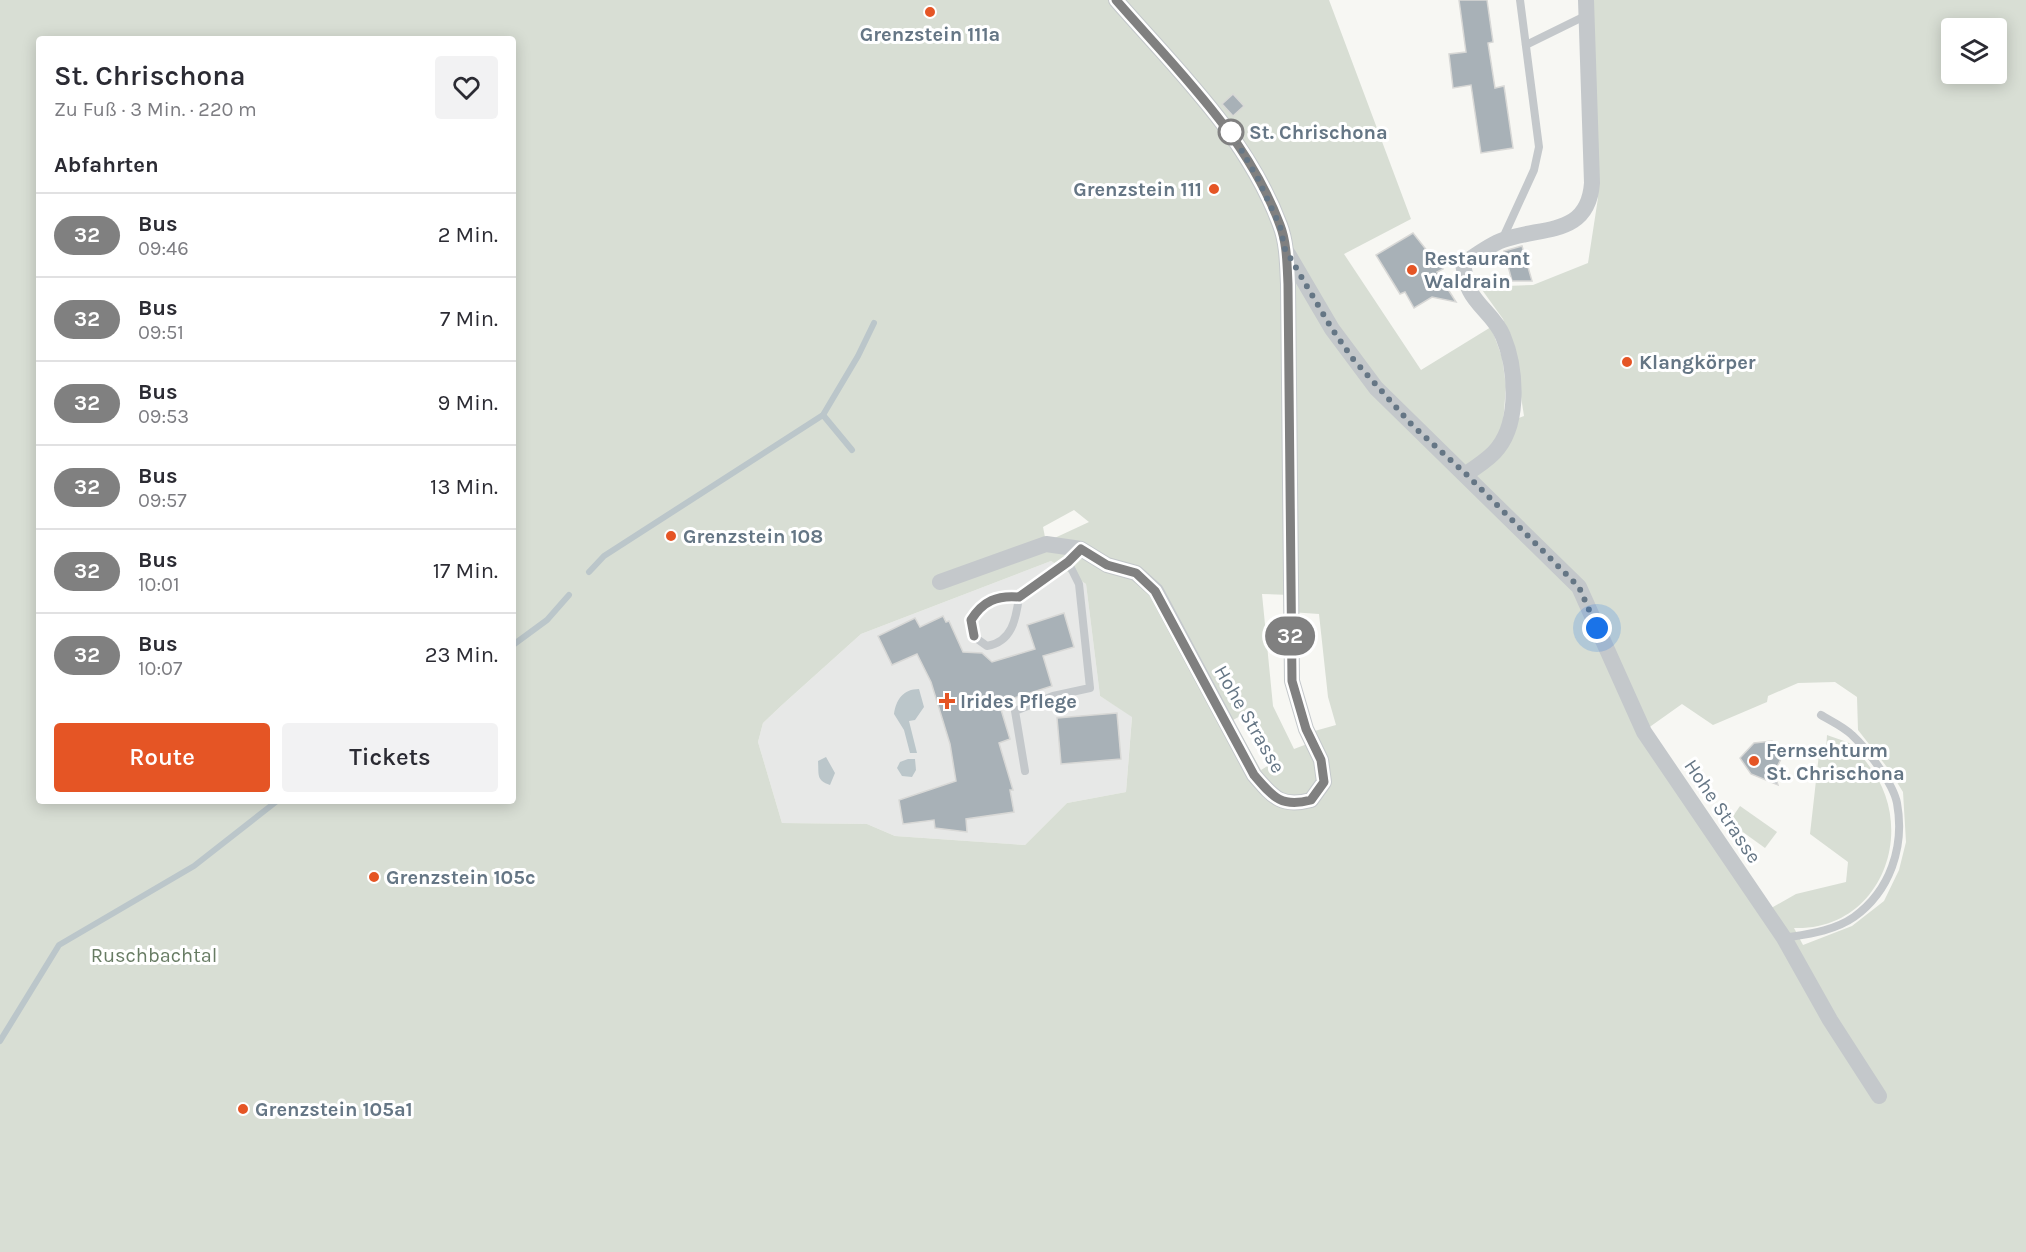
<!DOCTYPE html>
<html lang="de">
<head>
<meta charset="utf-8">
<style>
	body { margin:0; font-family:Karla,sans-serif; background:#f2f2f3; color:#2b2b33; height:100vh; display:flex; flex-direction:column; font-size:22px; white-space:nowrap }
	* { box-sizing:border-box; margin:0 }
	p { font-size:20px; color:#7c7c81 }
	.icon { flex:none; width:33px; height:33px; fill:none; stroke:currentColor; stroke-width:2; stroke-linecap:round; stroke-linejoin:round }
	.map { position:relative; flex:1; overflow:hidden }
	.panel { position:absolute; left:36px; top:36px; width:480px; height:768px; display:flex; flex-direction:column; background:#fff; border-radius:6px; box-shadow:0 3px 15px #0003 }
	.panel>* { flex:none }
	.badge { padding:0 12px; border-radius:20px; font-size:21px; line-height:39px }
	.fabs { position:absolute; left:1941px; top:18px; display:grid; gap:12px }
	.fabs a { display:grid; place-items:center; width:66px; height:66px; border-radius:6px; background:#fff; box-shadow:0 3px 15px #0003; font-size:30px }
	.you { position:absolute; width:30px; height:30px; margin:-15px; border:4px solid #fff; border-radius:50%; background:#1a73e8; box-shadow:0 0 0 9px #1a73e833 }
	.map>.badge { position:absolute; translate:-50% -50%; box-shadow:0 0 0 3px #fff }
	h2 { padding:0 18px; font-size:22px; line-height:54px }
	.round { display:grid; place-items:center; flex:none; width:63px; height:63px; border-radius:6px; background:#f2f2f3 }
	.headline { display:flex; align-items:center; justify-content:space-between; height:102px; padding:0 18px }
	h1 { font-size:28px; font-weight:600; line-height:45px }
	.primary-button { display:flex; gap:12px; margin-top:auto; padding:12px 18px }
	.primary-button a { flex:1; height:69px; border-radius:6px; background:#e55525; color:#fff; font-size:24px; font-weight:600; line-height:69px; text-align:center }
	.primary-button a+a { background:#f2f2f3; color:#2b2b33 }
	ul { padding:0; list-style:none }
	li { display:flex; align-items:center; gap:18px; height:84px; padding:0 18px; border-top:2px solid #e1e1e2 }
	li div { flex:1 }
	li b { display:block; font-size:22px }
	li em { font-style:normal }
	li .badge { min-width:66px; font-weight:700; text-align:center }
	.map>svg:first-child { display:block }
	.built { fill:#e7e8e7 }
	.green { fill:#d8ded4; fill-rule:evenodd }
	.water { fill:#bbc6ca }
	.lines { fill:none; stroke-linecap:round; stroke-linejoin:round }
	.stream { stroke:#bbc6ca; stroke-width:6 }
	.building { fill:#a8b1b7; stroke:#d8d8d6; stroke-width:1.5 }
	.lane { stroke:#c4c8cb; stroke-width:8 }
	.street { stroke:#c4c8cb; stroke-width:16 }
	.line-casing { stroke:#fff; stroke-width:14 }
	.line { stroke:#808080; stroke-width:9 }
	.walk { stroke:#657685; stroke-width:6; stroke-dasharray:0 10.8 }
	.poi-dot { fill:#e55525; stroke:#fff; stroke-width:2 }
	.stop-dot { fill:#fff; stroke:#808080; stroke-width:3 }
	.labels { text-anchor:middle; stroke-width:6; stroke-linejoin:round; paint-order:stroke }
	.poi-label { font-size:20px; font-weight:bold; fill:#657685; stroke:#fff; text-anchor:start }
	.stop-label { font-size:20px; font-weight:bold; fill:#657685; stroke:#fff; text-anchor:start }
	.street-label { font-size:20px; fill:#657685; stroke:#fff }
	.park-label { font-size:20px; fill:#687c64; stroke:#fff }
</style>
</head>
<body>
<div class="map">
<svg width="2026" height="1252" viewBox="0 0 2026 1252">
	<rect width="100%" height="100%" fill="#f7f7f3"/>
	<!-- built -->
	<path class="built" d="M 1051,561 L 1086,584 L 1100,696 L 1132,716 L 1126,792 L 1067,803 L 1025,845 L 895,836 L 867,824 L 782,823 L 758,742 L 763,723 L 782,705 L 861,634 Z"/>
	<!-- green -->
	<g class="green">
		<path d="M 0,0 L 1329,0 L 1411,219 L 1344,254 L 1421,370 L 1491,327 L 1502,357 L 1506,386 L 1503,424 L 1524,416 L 1514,351 L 1503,319 L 1480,287 L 1533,285 L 1588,263 L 1598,198 L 1591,0 L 2026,0 L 2026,1252 L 0,1252 ZM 1952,28 L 1996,28 L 1996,74 L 1952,74 ZM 39,39 L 513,39 L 513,801 L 39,801 ZM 1074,510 L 1089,522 L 1046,542 L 1043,527 ZM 1051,561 L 1086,584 L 1100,696 L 1132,717 L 1126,792 L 1067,803 L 1025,845 L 895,836 L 867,824 L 782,823 L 758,742 L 763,723 L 782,705 L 861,634 ZM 1262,594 L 1290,595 L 1290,612 L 1319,614 L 1328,697 L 1336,725 L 1311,732 L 1315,741 L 1294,749 L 1273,706 ZM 1835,682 L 1857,697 L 1858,730 L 1890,771 L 1903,792 L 1906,842 L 1899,870 L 1884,901 L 1852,926 L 1803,945 L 1794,928 C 1882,931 1920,827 1867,763 C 1862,757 1856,747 1849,743 C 1843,740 1834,738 1827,735 L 1826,752 L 1819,754 L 1810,834 L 1848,862 L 1846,882 L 1796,894 L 1766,911 L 1644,731 L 1682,704 L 1713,725 L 1767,702 L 1768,696 L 1798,683 ZM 1246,713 L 1274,762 L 1261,770 L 1233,720 Z"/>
		<path d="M 1740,806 L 1777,832 L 1765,848 L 1729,822 Z"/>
	</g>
	<!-- water -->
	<g class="water">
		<path d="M 919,689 L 924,707 L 915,720 L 909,721 L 917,753 L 910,753 L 904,730 L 894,714 C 896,700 903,689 919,689 Z"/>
		<path d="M 826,757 L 835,773 L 830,785 C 816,780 819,775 818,761 Z"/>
		<path d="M 908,759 L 915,759 L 916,770 L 912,777 L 902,776 L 897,768 L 900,762 Z"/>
	</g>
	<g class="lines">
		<!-- stream -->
		<g class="stream">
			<path d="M 823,415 L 852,450"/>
			<path d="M 589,572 L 604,556 L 823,415 L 858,356 L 874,323"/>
			<path d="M 513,645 L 547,620 L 569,595"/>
			<path d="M 0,1041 L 59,945 L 194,866 L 277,801"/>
		</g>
	</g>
	<!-- building -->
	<g class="building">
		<path d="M 1459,0 L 1487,0 L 1493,42 L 1488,43 L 1495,88 L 1504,86 L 1513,148 L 1481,153 L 1471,85 L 1453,88 L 1449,54 L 1466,52 Z"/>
		<path d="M 1233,94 L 1244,106 L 1233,116 L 1222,104 Z"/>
		<path d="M 1413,233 L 1428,252 L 1433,253 L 1443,269 L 1437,272 L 1456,302 L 1432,297 L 1414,308 L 1405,292 L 1400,294 L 1376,255 Z"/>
		<path d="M 1522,246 L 1532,281 L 1512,281 L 1504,251 Z"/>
		<path d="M 1064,613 L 1074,647 L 1043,656 L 1052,686 L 999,703 L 1010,739 L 999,743 L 1013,790 L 1010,790 L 1014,812 L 966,819 L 967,832 L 935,828 L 934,820 L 903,824 L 899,800 L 956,781 L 950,744 L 931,682 L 917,654 L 892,665 L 878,636 L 915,618 L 920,627 L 943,616 L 946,622 L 949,621 L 963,652 L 982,653 L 992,662 L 1035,649 L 1027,625 Z"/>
		<path d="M 1117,713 L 1121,759 L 1061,764 L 1057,718 Z"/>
		<path d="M 1772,741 L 1782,757 L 1774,773 L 1778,785 L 1751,774 L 1740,758 L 1754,743 Z"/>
	</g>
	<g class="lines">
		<!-- lane -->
		<g class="lane">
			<path d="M 1526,45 L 1587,15"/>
			<path d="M 1502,240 L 1534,170 L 1539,147 L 1520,0"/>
			<path d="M 1019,597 C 1016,619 1012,642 987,646 L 973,636 L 971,620 C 984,601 997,595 1019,597 L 1068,562 L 1081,549"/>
			<path d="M 1025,771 L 1015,711 L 1053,696 L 1090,688 L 1079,584 L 1068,562"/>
			<path d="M 1784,938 C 1808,934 1834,931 1854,917 C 1890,891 1905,847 1897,803 C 1893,783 1867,749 1852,735 C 1844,727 1831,721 1821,715"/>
		</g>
		<!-- street -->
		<g class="street">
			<path d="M 1288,254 L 1332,329 L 1376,388 L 1579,587 L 1644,732 L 1784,938 L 1830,1020 L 1879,1096"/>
			<path d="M 1466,474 C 1477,466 1490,459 1498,448 C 1520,420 1516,367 1503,336 C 1496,318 1478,307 1470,291 C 1466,283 1465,273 1463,264 C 1475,256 1489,245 1503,240 C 1542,226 1588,237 1592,183 L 1586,0"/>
			<path d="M 940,582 L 1046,544 L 1081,549 L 1107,565 L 1136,573 L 1156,591 L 1254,775 C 1273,797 1281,808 1311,800 L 1324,782 L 1321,760 L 1306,729 L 1292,681 L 1288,284 C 1287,264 1287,243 1280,225 C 1247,136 1177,70 1116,0"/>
		</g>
	</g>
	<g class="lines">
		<defs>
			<path id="line" d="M 974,636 L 971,620 C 983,601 997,595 1019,597 L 1068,562 L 1081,549 L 1107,565 L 1136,573 L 1155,591 L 1254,775 C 1273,797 1281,808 1311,800 L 1324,782 L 1321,760 L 1306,729 L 1292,681 L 1288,284 C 1287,264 1287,243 1280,225 C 1247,136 1177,70 1116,0"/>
		</defs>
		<!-- line casing -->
		<use href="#line" class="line-casing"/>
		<!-- line -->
		<use href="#line" class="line"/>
		<!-- walk -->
		<path class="walk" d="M 1231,132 L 1258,179 L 1280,226 L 1285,249 L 1332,329 L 1353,359 L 1412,425 L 1466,474 L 1579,587 L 1597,628"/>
	</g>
	<!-- markers -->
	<g class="poi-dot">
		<circle cx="930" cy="12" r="6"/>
		<circle cx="1214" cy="189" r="6"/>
		<circle cx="1412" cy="270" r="6"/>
		<circle cx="1627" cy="362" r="6"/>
		<circle cx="671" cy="536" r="6"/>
		<path d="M944 692h6v6h6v6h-6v6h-6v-6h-6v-6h6z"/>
		<circle cx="1754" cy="761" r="6"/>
		<circle cx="374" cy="877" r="6"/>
		<circle cx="243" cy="1109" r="6"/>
	</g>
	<circle class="stop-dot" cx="1231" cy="132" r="12"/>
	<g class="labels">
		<!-- poi labels -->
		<g class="poi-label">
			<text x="930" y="41" text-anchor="middle">Grenzstein 111a</text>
			<text x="1202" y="196" text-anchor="end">Grenzstein 111</text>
			<text x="1424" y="265">Restaurant<tspan x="1424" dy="23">Waldrain</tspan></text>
			<text x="1639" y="369">Klangkörper</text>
			<text x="683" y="543">Grenzstein 108</text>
			<text x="960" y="708">Irides Pflege</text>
			<text x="1766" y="757">Fernsehturm<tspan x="1766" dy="23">St. Chrischona</tspan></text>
			<text x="386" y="884">Grenzstein 105c</text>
			<text x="255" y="1116">Grenzstein 105a1</text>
		</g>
		<!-- stop labels -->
		<g class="stop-label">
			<text x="1249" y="139">St. Chrischona</text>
		</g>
		<!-- street labels -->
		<g class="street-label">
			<text transform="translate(1250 719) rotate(60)" y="7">Hohe Strasse</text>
			<text transform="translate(1723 811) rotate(56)" y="7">Hohe Strasse</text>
		</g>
		<!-- park labels -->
		<g class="park-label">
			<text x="154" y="962">Ruschbachtal</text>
		</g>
	</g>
</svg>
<div class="fabs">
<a><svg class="icon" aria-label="layers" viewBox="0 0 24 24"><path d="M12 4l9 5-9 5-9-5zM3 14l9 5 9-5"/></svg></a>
</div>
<div class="you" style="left:1597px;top:628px"></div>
<b class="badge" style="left:1290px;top:636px;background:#808080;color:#fff">32</b>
<section class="panel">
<div class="headline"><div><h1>St. Chrischona</h1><p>Zu Fuß · 3 Min. · 220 m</p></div><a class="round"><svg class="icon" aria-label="heart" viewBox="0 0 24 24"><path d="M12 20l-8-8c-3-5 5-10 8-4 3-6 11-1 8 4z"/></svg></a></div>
<h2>Abfahrten</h2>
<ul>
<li><span class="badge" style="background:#808080;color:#fff">32</span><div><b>Bus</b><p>09:46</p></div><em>2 Min.</em></li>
<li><span class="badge" style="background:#808080;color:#fff">32</span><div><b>Bus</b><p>09:51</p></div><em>7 Min.</em></li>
<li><span class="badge" style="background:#808080;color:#fff">32</span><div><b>Bus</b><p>09:53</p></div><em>9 Min.</em></li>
<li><span class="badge" style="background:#808080;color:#fff">32</span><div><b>Bus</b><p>09:57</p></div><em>13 Min.</em></li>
<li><span class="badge" style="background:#808080;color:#fff">32</span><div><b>Bus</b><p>10:01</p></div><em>17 Min.</em></li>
<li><span class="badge" style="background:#808080;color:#fff">32</span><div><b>Bus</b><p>10:07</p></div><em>23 Min.</em></li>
</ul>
<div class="primary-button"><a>Route</a><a>Tickets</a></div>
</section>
</div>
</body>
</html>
